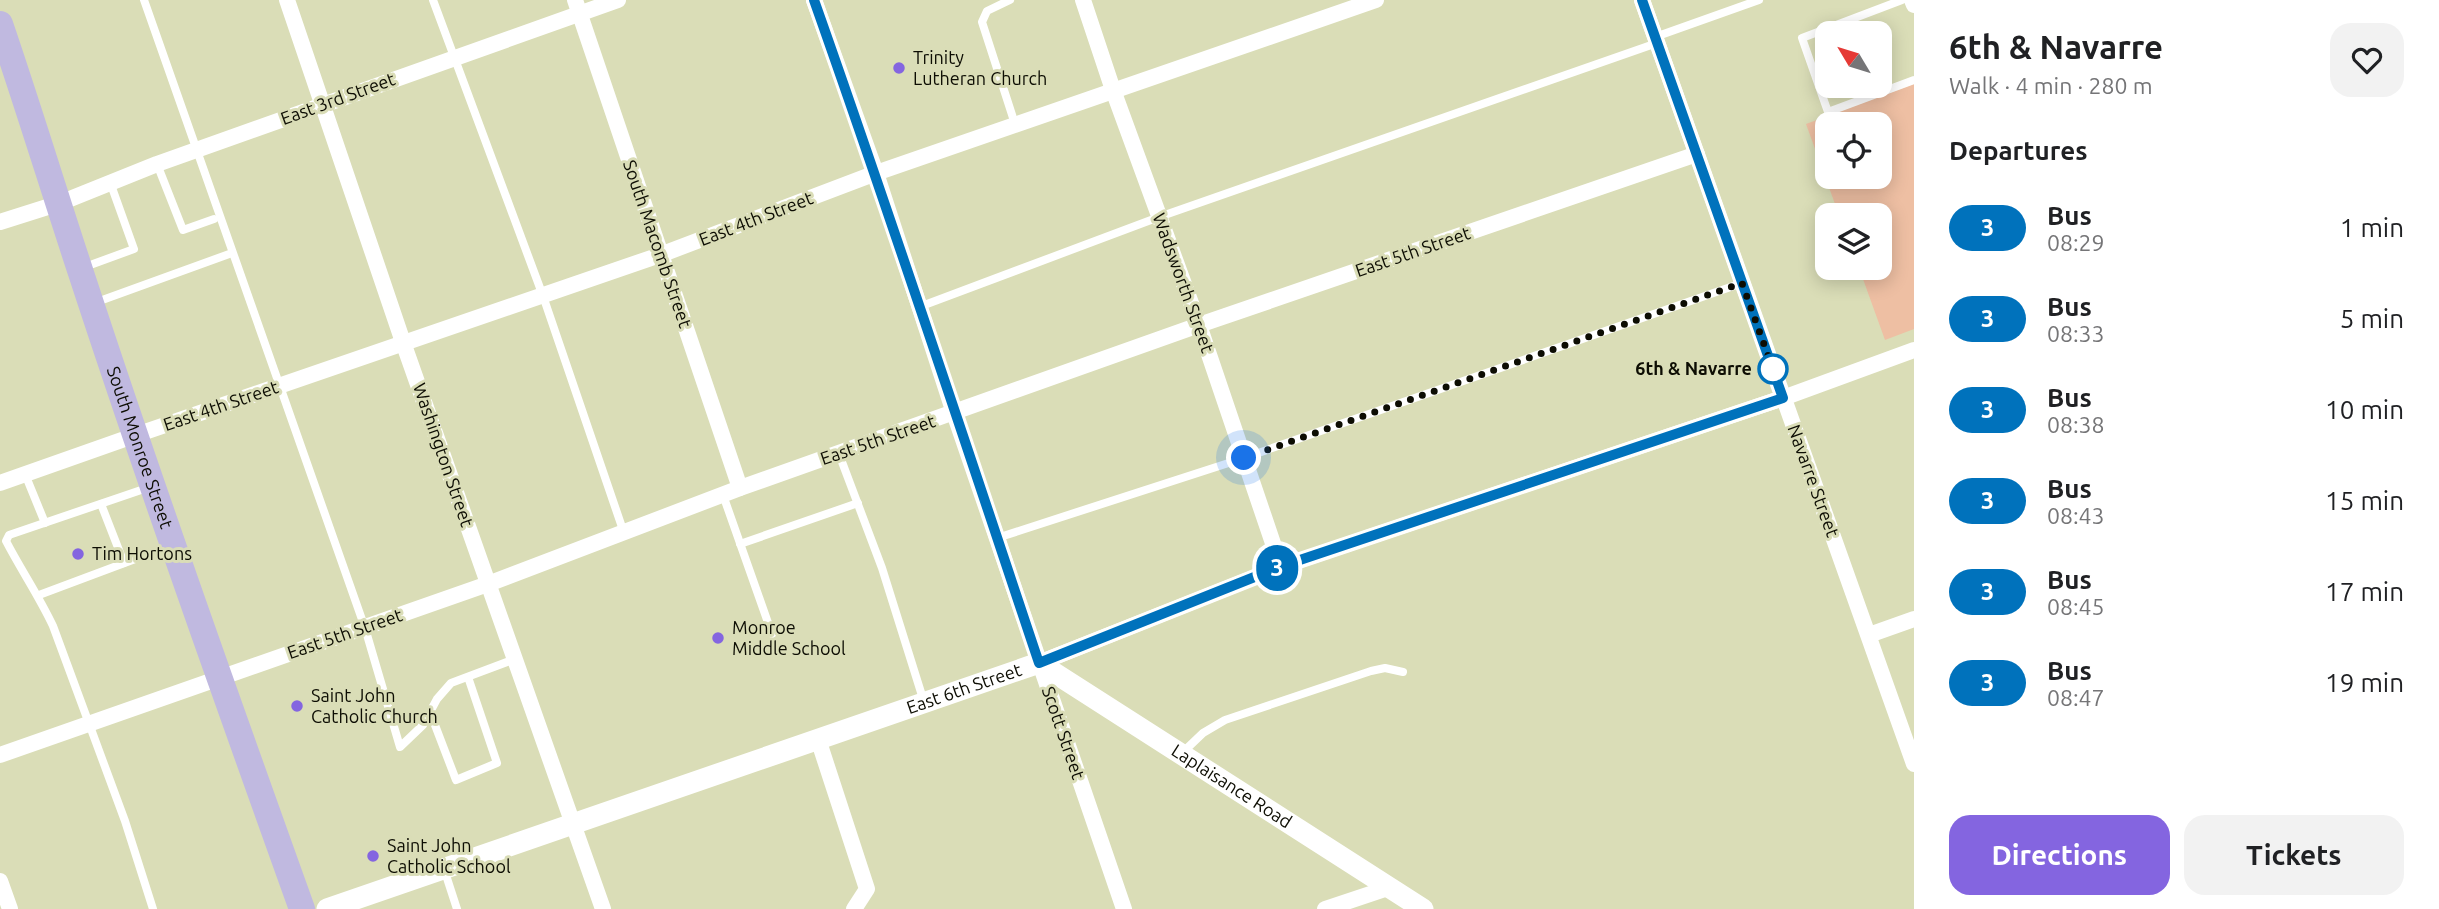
<!DOCTYPE html>
<html lang="en">
<head>
<meta charset="utf-8">
<style>
	body { margin:0; font-family:Ubuntu,sans-serif; background:#f2f2f2; color:#202124; height:100vh; display:flex; flex-direction:column; font-size:26px; white-space:nowrap }
	* { box-sizing:border-box; margin:0 }
	p { font-size:23px; color:#757577 }
	.icon { flex:none; width:38px; height:38px; fill:none; stroke:currentColor; stroke-width:2; stroke-linecap:round; stroke-linejoin:round }
	.map { position:relative; flex:1; overflow:hidden }
	.sheet { display:flex; flex-direction:column; background:#fff; width:525px }
	.sheet>* { flex:none }
	.badge { padding:0 14px; border-radius:23px; font-size:24px; line-height:46px }
	.needle { width:46px; rotate:308deg }
	.tools { position:absolute; left:1815px; top:21px; display:grid; gap:14px }
	.tools a { display:grid; place-items:center; width:77px; height:77px; border-radius:14px; background:#fff; box-shadow:0 4px 18px #0003; font-size:35px }
	.you { position:absolute; width:35px; height:35px; margin:-18px; border:5px solid #fff; border-radius:50%; background:#1a73e8; box-shadow:0 0 0 10px #1a73e833 }
	.map>.badge { position:absolute; translate:-50% -50%; box-shadow:0 0 0 4px #fff }
	h2 { padding:0 35px; font-size:26px; line-height:63px }
	.round { display:grid; place-items:center; flex:none; width:74px; height:74px; border-radius:21px; background:#f2f2f2 }
	.head { display:flex; align-items:center; justify-content:space-between; height:119px; padding:0 35px }
	h1 { font-size:33px; font-weight:600; line-height:52px }
	.cta { display:flex; gap:14px; margin-top:auto; padding:14px 35px }
	.cta a { flex:1; height:80px; border-radius:21px; background:#8465e0; color:#fff; font-size:28px; font-weight:600; line-height:80px; text-align:center }
	.cta a+a { background:#f2f2f2; color:#202124 }
	ul { padding:0; list-style:none }
	li { display:flex; align-items:center; gap:21px; height:91px; padding:0 35px }
	li div { flex:1 }
	li b { display:block; font-size:26px }
	li em { font-style:normal }
	li .badge { min-width:77px; font-weight:700; text-align:center }
	main { display:flex; flex:1; min-height:0 }
	.map>svg:first-child { display:block }
	.green { fill:#eebfa3; fill-rule:evenodd }
	.lines { fill:none; stroke-linecap:round; stroke-linejoin:round }
	.service { stroke:#fff; stroke-width:8 }
	.minor { stroke:#fff; stroke-width:16 }
	.tertiary { stroke:#fff; stroke-width:21 }
	.primary { stroke:#c0b9e0; stroke-width:26 }
	.line-casing { stroke:#fff; stroke-width:16 }
	.line { stroke:#0072bc; stroke-width:10 }
	.walk { stroke:#0d0d03; stroke-width:7; stroke-dasharray:0 12.6 }
	.poi-dot { fill:#8465e0; stroke:#daddb7; stroke-width:2.5 }
	.stop-dot { fill:#fff; stroke:#0072bc; stroke-width:3.5 }
	.labels { text-anchor:middle; stroke-width:6; stroke-linejoin:round; paint-order:stroke }
	.poi-label { font-size:18px; fill:#0d0d03; stroke:#daddb7; text-anchor:start }
	.street-label { font-size:18px; fill:#0d0d03; stroke:#daddb7 }
	.stop-label { font-size:18px; font-weight:bold; fill:#0d0d03; stroke:#daddb7; text-anchor:end }
</style>
</head>
<body>
<main>
<div class="map">
<svg width="1914" height="909" viewBox="0 0 1914 909">
	<rect width="100%" height="100%" fill="#daddb7"/>
	<!-- green -->
	<path class="green" d="M 1914,84 L 1914,329 L 1885,340 L 1859,268 L 1880,268 L 1880,215 L 1839,215 L 1806,124 ZM 1827,124 L 1880,124 L 1880,177 L 1827,177 Z"/>
	<g class="lines">
		<!-- service -->
		<g class="service">
			<path d="M 144,0 L 365,628 L 400,747 L 423,725 L 437,699 L 451,683 L 515,659"/>
			<path d="M 433,0 L 543,296 L 624,533"/>
			<path d="M 1010,0 L 987,11 L 982,22 L 1015,124"/>
			<path d="M 1902,0 L 1802,38 L 1828,112 L 1914,80"/>
			<path d="M 1655,37 L 1759,0"/>
			<path d="M 157,164 L 183,230 L 214,219"/>
			<path d="M 82,268 L 134,249 L 110,182"/>
			<path d="M 94,303 L 232,253"/>
			<path d="M 919,307 L 1159,217 L 1657,43"/>
			<path d="M 839,454 L 882,568 L 924,702"/>
			<path d="M 25,474 L 45,523"/>
			<path d="M 150,487 L 9,535 L 6,541 C 21,570 39,596 53,626 L 125,821 L 153,909"/>
			<path d="M 723,495 L 772,634"/>
			<path d="M 101,504 L 124,563"/>
			<path d="M 997,538 L 1244,458 L 1742,283"/>
			<path d="M 740,544 L 858,503"/>
			<path d="M 39,595 L 170,546"/>
			<path d="M 430,712 L 456,780 L 497,763 L 468,677"/>
			<path d="M 1181,754 L 1203,733 L 1225,720 L 1371,671 L 1385,668 L 1403,672"/>
			<path d="M 444,869 L 457,909"/>
		</g>
		<!-- minor -->
		<g class="minor">
			<path d="M 287,0 L 404,345 L 603,909"/>
			<path d="M 575,0 L 740,488"/>
			<path d="M 814,0 L 876,173 L 954,413 L 1124,909"/>
			<path d="M 1083,0 L 1113,90 L 1199,325 L 1281,567"/>
			<path d="M 1642,0 L 1914,764"/>
			<path d="M 1912,0 L 1914,5"/>
			<path d="M 0,222 L 60,203 L 157,164 L 618,0"/>
			<path d="M 0,483 L 136,435 L 660,255 L 876,173 L 1376,0"/>
			<path d="M 1869,635 L 1914,619"/>
			<path d="M 1039,663 L 1281,567 L 1783,398 L 1914,350"/>
			<path d="M 818,739 L 867,889 L 854,909"/>
			<path d="M 0,755 L 488,584 L 740,488 L 1199,325 L 1697,154"/>
			<path d="M 0,881 L 10,909"/>
			<path d="M 1325,909 L 1391,887"/>
		</g>
		<!-- tertiary -->
		<path class="tertiary" id="s1" d="M 327,909 L 1039,663 L 1423,909"/>
		<!-- primary -->
		<path class="primary" id="s2" d="M 0,24 C 28,106 53,188 80,270 C 150,484 226,697 302,909"/>
	</g>
	<g class="lines">
		<defs>
			<path id="line" d="M 814,0 C 892,220 965,442 1039,663 L 1282,566 L 1783,398 L 1642,0"/>
		</defs>
		<!-- line casing -->
		<use href="#line" class="line-casing"/>
		<!-- line -->
		<use href="#line" class="line"/>
		<!-- walk -->
		<path class="walk" d="M 1244,458 L 1742,283 L 1775,375 L 1773,369"/>
	</g>
	<!-- markers -->
	<g class="poi-dot">
		<circle cx="899" cy="68" r="7"/>
		<circle cx="78" cy="554" r="7"/>
		<circle cx="718" cy="638" r="7"/>
		<circle cx="297" cy="706" r="7"/>
		<circle cx="373" cy="856" r="7"/>
	</g>
	<circle class="stop-dot" cx="1773" cy="369" r="14"/>
	<g class="labels">
		<!-- poi labels -->
		<g class="poi-label">
			<text x="913" y="64">Trinity<tspan x="913" dy="21">Lutheran Church</tspan></text>
			<text x="92" y="560">Tim Hortons</text>
			<text x="732" y="634">Monroe<tspan x="732" dy="21">Middle School</tspan></text>
			<text x="311" y="702">Saint John<tspan x="311" dy="21">Catholic Church</tspan></text>
			<text x="387" y="852">Saint John<tspan x="387" dy="21">Catholic School</tspan></text>
		</g>
		<!-- street labels -->
		<g class="street-label">
			<text transform="translate(338 99) rotate(-20)" y="6">East 3rd Street</text>
			<text transform="translate(756 219) rotate(-21)" y="6">East 4th Street</text>
			<text transform="translate(657 244) rotate(71)" y="6">South Macomb Street</text>
			<text transform="translate(1413 252) rotate(-19)" y="6">East 5th Street</text>
			<text transform="translate(1183 283) rotate(70)" y="6">Wadsworth Street</text>
			<text transform="translate(221 406) rotate(-19)" y="6">East 4th Street</text>
			<text transform="translate(878 440) rotate(-19)" y="6">East 5th Street</text>
			<text dy="6" stroke="none"><textPath href="#s2" startOffset="446">South Monroe Street</textPath></text>
			<text transform="translate(443 455) rotate(71)" y="6">Washington Street</text>
			<text transform="translate(1813 481) rotate(70)" y="6">Navarre Street</text>
			<text transform="translate(345 634) rotate(-19)" y="6">East 5th Street</text>
			<text dy="6" stroke="none"><textPath href="#s1" startOffset="674">East 6th Street</textPath></text>
			<text transform="translate(1063 733) rotate(71)" y="6">Scott Street</text>
			<text dy="6" stroke="none"><textPath href="#s1" startOffset="982">Laplaisance Road</textPath></text>
		</g>
		<!-- stop labels -->
		<g class="stop-label">
			<text x="1752" y="375">6th &amp; Navarre</text>
		</g>
	</g>
</svg>
<div class="tools">
<a><svg class="needle" viewBox="-14 -14 28 28"><path d="M0-13l5 13h-10z" fill="#e53935"/><path d="M0 13l5-13h-10z" fill="#757577"/></svg></a>
<a><svg class="icon" aria-label="locate" viewBox="0 0 24 24"><circle cx="12" cy="12" r="6"/><path d="M12 2v4M12 18v4M2 12h4M18 12h4"/></svg></a>
<a><svg class="icon" aria-label="layers" viewBox="0 0 24 24"><path d="M12 4l9 5-9 5-9-5zM3 14l9 5 9-5"/></svg></a>
</div>
<div class="you" style="left:1244px;top:458px"></div>
<b class="badge" style="left:1277px;top:568px;background:#0072bc;color:#fff">3</b>
</div>
<section class="sheet">
<div class="head"><div><h1>6th &amp; Navarre</h1><p>Walk · 4 min · 280 m</p></div><a class="round"><svg class="icon" aria-label="heart" viewBox="0 0 24 24"><path d="M12 20l-8-8c-3-5 5-10 8-4 3-6 11-1 8 4z"/></svg></a></div>
<h2>Departures</h2>
<ul>
<li><span class="badge" style="background:#0072bc;color:#fff">3</span><div><b>Bus</b><p>08:29</p></div><em>1 min</em></li>
<li><span class="badge" style="background:#0072bc;color:#fff">3</span><div><b>Bus</b><p>08:33</p></div><em>5 min</em></li>
<li><span class="badge" style="background:#0072bc;color:#fff">3</span><div><b>Bus</b><p>08:38</p></div><em>10 min</em></li>
<li><span class="badge" style="background:#0072bc;color:#fff">3</span><div><b>Bus</b><p>08:43</p></div><em>15 min</em></li>
<li><span class="badge" style="background:#0072bc;color:#fff">3</span><div><b>Bus</b><p>08:45</p></div><em>17 min</em></li>
<li><span class="badge" style="background:#0072bc;color:#fff">3</span><div><b>Bus</b><p>08:47</p></div><em>19 min</em></li>
</ul>
<div class="cta"><a>Directions</a><a>Tickets</a></div>
</section>
</main>
</body>
</html>
